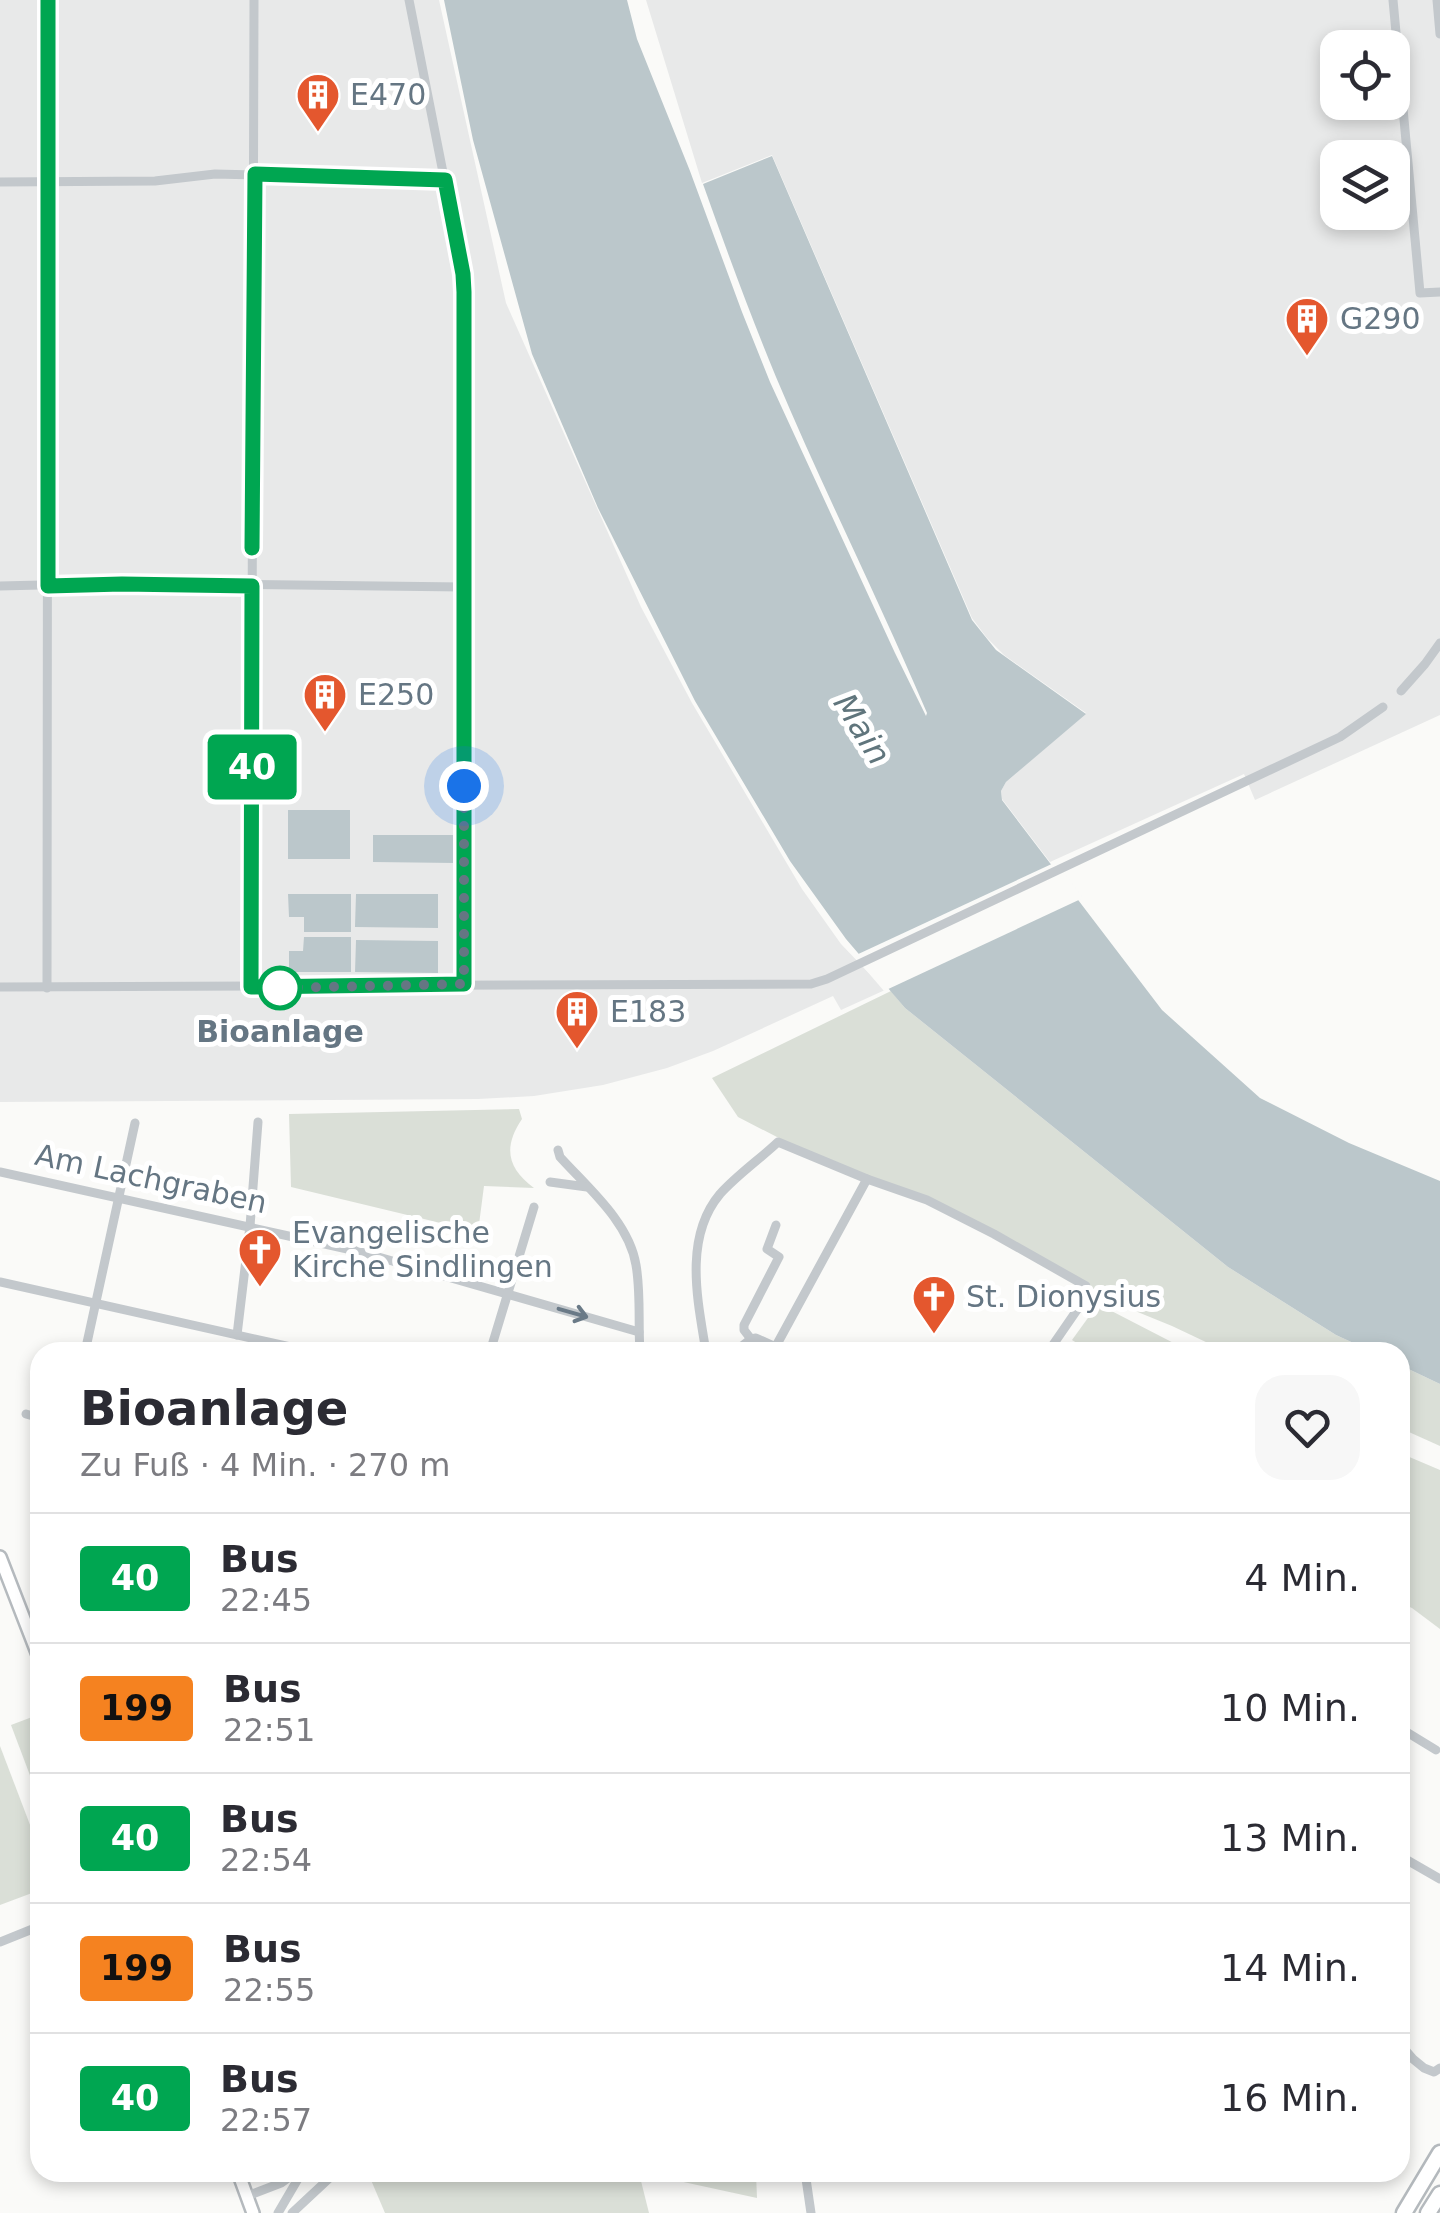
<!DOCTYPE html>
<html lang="de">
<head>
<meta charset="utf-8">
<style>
	body { margin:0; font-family:"DejaVu Sans",sans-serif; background:#f7f7f7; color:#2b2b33; height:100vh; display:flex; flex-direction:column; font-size:38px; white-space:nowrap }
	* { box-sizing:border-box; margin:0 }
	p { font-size:32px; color:#7c7c81 }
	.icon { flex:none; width:55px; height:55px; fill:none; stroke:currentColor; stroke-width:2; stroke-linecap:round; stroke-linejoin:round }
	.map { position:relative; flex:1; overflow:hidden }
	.drawer { position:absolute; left:30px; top:1342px; width:1380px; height:840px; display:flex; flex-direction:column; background:#fff; border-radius:30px; box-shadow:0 5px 15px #0003 }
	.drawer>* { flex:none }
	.badge { padding:0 20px; border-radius:8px; font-size:35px; line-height:65px }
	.buttons { position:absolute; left:1320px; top:30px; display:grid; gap:20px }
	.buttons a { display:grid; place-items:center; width:90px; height:90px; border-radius:20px; background:#fff; box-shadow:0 5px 15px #0003; font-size:50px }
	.you { position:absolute; width:50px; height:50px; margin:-25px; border:8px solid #fff; border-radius:50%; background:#1a73e8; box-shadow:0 0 0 15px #1a73e833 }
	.map>.badge { position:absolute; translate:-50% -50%; box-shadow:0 0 0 5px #fff }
	.round { display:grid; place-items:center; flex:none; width:105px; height:105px; border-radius:30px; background:#f7f7f7 }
	.head { display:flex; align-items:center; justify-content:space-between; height:170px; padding:0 50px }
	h1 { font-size:48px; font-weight:700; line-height:75px }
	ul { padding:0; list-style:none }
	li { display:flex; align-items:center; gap:30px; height:130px; padding:0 50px; border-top:2px solid #e1e1e2 }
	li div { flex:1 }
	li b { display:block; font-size:38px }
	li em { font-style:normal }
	li .badge { min-width:110px; font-weight:700; text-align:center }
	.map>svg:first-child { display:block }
	.built { fill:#e8e9e9; fill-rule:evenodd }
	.green { fill:#dadfd7 }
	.water { fill:#bbc7cb }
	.pier { fill:#fafaf8 }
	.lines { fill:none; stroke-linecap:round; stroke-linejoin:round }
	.major-casing { stroke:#b5babe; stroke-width:16 }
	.highway-casing { stroke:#b4b9bd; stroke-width:19 }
	.minor { stroke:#c3c8cc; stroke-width:9 }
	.major { stroke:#fff; stroke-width:11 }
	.highway { stroke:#fff; stroke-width:14 }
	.oneway { stroke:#6a7a87 }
	.line-casing { stroke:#fff; stroke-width:22 }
	.line { stroke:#00a651; stroke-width:15 }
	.walk { stroke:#657683; stroke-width:10; stroke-dasharray:0 18 }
	.stop-dot { fill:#fff; stroke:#00a651; stroke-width:5 }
	.labels { text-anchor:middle; stroke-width:10; stroke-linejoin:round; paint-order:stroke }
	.poi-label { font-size:30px; fill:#657683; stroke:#fff; text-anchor:start }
	.stop-label { font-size:30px; font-weight:bold; fill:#657683; stroke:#fff }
	.street-label { font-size:30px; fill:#657683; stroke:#fff }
	.water-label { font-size:32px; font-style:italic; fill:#60757c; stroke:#fff }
</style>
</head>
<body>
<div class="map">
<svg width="1440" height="2213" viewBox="0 0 1440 2213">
	<rect width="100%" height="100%" fill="#fafaf8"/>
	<!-- built -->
	<g class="built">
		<path d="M 0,0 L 439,0 L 506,303 L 641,607 L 692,703 L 802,889 L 841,944 L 885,990 L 841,1010 L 833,996 L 713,1051 L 667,1068 L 603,1085 L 534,1096 L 478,1099 L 0,1102 Z"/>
		<path d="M 646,0 L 1440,0 L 1440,715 L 1255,800 L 1244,774 L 1050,862 L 1002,799 L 1001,791 L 1006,782 L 1086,713 L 1004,655 L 987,638 L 972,618 L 772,155 L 702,183 ZM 1338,48 L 1392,48 L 1392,102 L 1338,102 ZM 1338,158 L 1392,158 L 1392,212 L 1338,212 Z"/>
	</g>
	<!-- green -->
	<g class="green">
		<path d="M 891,991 L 905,1008 L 1228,1267 L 1336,1335 L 1373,1352 L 1227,1352 L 1172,1326 L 1091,1293 L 967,1217 L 804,1151 L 738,1117 L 712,1078 Z"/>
		<path d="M 519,1109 L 522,1119 C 503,1147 507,1168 534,1188 L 484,1186 L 478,1232 L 291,1187 L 289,1114 Z"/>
		<path d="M 1098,1304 L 1191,1352 L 1091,1352 L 1072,1340 Z"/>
		<path d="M 1400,1365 L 1440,1384 L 1440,1446 L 1400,1428 Z"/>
		<path d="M 1400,1453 L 1440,1470 L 1440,1629 L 1412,1608 L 1400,1603 Z"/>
		<path d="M 40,1714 L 40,1802 L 11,1725 Z"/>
		<path d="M 0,1746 L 40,1851 L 40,1890 L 0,1905 Z"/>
		<path d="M 368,2173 L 639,2173 L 649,2213 L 385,2213 Z"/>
		<path d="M 642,2173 L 756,2173 L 757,2198 Z"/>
	</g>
	<!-- water -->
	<g class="water">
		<path d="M 444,0 L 627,0 L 637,39 L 690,171 L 742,312 L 770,382 L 895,653 L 926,716 L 927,713 C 879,600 824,491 776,377 C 750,314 726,249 703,184 L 772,156 L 972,620 L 996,650 L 1086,714 L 1006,782 L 1001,791 L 1002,800 L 1162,1010 L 1260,1098 L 1349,1143 L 1440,1181 L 1440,1384 L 1400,1365 L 1400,1352 L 1373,1352 L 1336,1335 L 1228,1267 L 905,1008 L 846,939 L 790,861 L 695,701 L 598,508 L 532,354 L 473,140 Z"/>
		<rect x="288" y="810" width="62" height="49"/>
		<path d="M 373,835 L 455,835 L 455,863 L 373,862 Z"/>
		<path d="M 288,894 L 351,894 L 351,932 L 304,932 L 304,917 L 289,917 Z"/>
		<path d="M 356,894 L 438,894 L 438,928 L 355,927 Z"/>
		<path d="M 304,937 L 351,937 L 351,972 L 289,972 L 289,951 L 303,951 Z"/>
		<path d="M 356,940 L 438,941 L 438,973 L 355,972 Z"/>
	</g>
	<!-- pier -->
	<path class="pier" d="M 1056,862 L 1083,898 L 884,991 L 854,956 Z"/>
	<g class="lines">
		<defs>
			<g id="major">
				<path d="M 0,1557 L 40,1660"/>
				<path d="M 238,2172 L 253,2213"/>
			</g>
			<g id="highway">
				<path d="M 1404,2213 L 1440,2153"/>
				<path d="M 1428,2213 L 1440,2194"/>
			</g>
		</defs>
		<!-- major casing -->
		<use href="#major" class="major-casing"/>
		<!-- highway casing -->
		<use href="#highway" class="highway-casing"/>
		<!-- minor -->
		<g class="minor">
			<path d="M 409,0 L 463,274 L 465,292 L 464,984"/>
			<path d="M 1393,0 L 1420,293 L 1440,292"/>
			<path d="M 1437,0 L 1440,34"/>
			<path d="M 0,182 L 155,181 L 215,174 L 445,180"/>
			<path d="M 0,586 L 122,583 L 463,587"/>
			<path d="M 1401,691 L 1425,664 L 1440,643"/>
			<path d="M 0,987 L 811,984 L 827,979 L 1340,737 L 1383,707"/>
			<path d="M 251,987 L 254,0"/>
			<path d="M 47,988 L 48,0"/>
			<path d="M 558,1150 L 560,1157 C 588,1188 629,1222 636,1265 C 641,1293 638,1324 640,1352"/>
			<path d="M 0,1172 L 361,1252 L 639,1332"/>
			<path d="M 550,1182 L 587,1187"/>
			<path d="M 0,1282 L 313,1352"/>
			<path d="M 237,1335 L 250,1226 L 258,1122"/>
			<path d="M 751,1339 L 744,1330 L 744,1325 L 779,1257 L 767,1249 L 776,1225"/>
			<path d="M 776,1346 L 867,1179"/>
			<path d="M 85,1352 L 135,1123"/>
			<path d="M 490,1352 L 534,1207"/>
			<path d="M 706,1352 C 698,1302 683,1238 720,1194 C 737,1175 760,1159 778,1142 L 867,1179 L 927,1200 L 994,1234 L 1086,1286 L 1088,1294 L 1048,1352"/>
			<path d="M 734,1352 L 751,1339 L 756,1338 L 787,1352"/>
			<path d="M 26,1414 L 40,1418"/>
			<path d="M 1400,1728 L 1436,1750"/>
			<path d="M 1400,1856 L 1440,1879"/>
			<path d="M 0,1942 L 40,1926"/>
			<path d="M 1400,2044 L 1413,2059 L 1424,2068 L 1434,2072 L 1440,2068"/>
			<path d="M 805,2172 L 811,2213"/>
			<path d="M 247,2196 L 281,2183 L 296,2172"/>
			<path d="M 278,2213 L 302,2172"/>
			<path d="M 292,2213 L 336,2172"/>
		</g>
		<!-- major -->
		<use href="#major" class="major"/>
		<!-- highway -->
		<use href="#highway" class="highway"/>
	</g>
	<!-- one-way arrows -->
	<defs><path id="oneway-shaft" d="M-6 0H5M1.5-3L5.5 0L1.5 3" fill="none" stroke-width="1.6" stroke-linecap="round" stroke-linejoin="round" transform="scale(2.5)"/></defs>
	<use class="oneway" href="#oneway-shaft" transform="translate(573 1313) rotate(16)"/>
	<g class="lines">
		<defs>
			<path id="line" d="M 48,0 L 48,586 L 122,584 L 252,586 L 251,987 L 464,984 L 464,292 L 463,274 L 445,180 L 255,174 L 252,548"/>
		</defs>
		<!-- line casing -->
		<use href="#line" class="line-casing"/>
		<!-- line -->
		<use href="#line" class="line"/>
		<!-- walk -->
		<path class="walk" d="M 280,988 L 464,984 L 464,786"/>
	</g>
	<!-- icons -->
	<defs>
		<symbol id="building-pin" viewBox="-11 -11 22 30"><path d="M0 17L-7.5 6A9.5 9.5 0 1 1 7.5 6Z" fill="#e4572e" stroke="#fff"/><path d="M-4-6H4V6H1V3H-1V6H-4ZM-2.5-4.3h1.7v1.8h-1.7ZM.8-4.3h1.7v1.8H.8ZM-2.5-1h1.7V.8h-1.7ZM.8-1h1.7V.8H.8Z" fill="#fff"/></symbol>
		<symbol id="church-pin" viewBox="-11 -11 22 30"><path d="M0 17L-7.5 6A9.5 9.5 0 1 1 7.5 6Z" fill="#e4572e" stroke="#fff"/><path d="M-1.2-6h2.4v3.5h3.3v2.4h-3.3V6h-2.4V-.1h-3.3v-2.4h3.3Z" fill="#fff"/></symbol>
	</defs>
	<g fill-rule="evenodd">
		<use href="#building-pin" x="293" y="70" width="50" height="68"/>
		<use href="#building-pin" x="1282" y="294" width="50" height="68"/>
		<use href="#building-pin" x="300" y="670" width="50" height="68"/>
		<use href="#building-pin" x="552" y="987" width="50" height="68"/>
		<use href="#church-pin" x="235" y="1225" width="50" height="68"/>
		<use href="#church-pin" x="909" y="1272" width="50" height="68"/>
	</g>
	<!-- markers -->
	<circle class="stop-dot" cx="280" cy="988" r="20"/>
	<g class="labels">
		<!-- poi labels -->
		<g class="poi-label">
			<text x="350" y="105">E470</text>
			<text x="1340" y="329">G290</text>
			<text x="358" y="705">E250</text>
			<text x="610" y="1022">E183</text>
			<text x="292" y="1243">Evangelische<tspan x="292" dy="34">Kirche Sindlingen</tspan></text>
			<text x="966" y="1307">St. Dionysius</text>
		</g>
		<!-- stop labels -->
		<g class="stop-label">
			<text x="280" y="1042">Bioanlage</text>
		</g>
		<!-- street labels -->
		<g class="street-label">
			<text transform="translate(151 1179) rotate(12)" y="10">Am Lachgraben</text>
		</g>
		<!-- water labels -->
		<g class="water-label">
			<text transform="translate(862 729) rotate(58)" y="11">Main</text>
		</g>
	</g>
</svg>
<div class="buttons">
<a><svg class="icon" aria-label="locate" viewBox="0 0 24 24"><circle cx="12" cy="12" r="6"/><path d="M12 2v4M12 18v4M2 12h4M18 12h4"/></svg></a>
<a><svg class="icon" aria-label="layers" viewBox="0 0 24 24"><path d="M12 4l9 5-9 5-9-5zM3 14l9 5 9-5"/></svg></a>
</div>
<div class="you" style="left:464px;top:786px"></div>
<b class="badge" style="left:252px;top:767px;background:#00a651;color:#fff">40</b>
<section class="drawer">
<div class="head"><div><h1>Bioanlage</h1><p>Zu Fuß · 4 Min. · 270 m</p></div><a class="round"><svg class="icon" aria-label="heart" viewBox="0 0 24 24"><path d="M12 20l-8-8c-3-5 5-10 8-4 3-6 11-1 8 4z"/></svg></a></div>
<ul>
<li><span class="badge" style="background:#00a651;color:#fff">40</span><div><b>Bus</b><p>22:45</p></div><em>4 Min.</em></li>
<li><span class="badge" style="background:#f58220;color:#111">199</span><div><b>Bus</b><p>22:51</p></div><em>10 Min.</em></li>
<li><span class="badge" style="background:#00a651;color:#fff">40</span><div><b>Bus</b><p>22:54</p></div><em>13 Min.</em></li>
<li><span class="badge" style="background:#f58220;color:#111">199</span><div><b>Bus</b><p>22:55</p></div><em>14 Min.</em></li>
<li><span class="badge" style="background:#00a651;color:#fff">40</span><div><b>Bus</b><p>22:57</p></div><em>16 Min.</em></li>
</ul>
</section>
</div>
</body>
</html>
